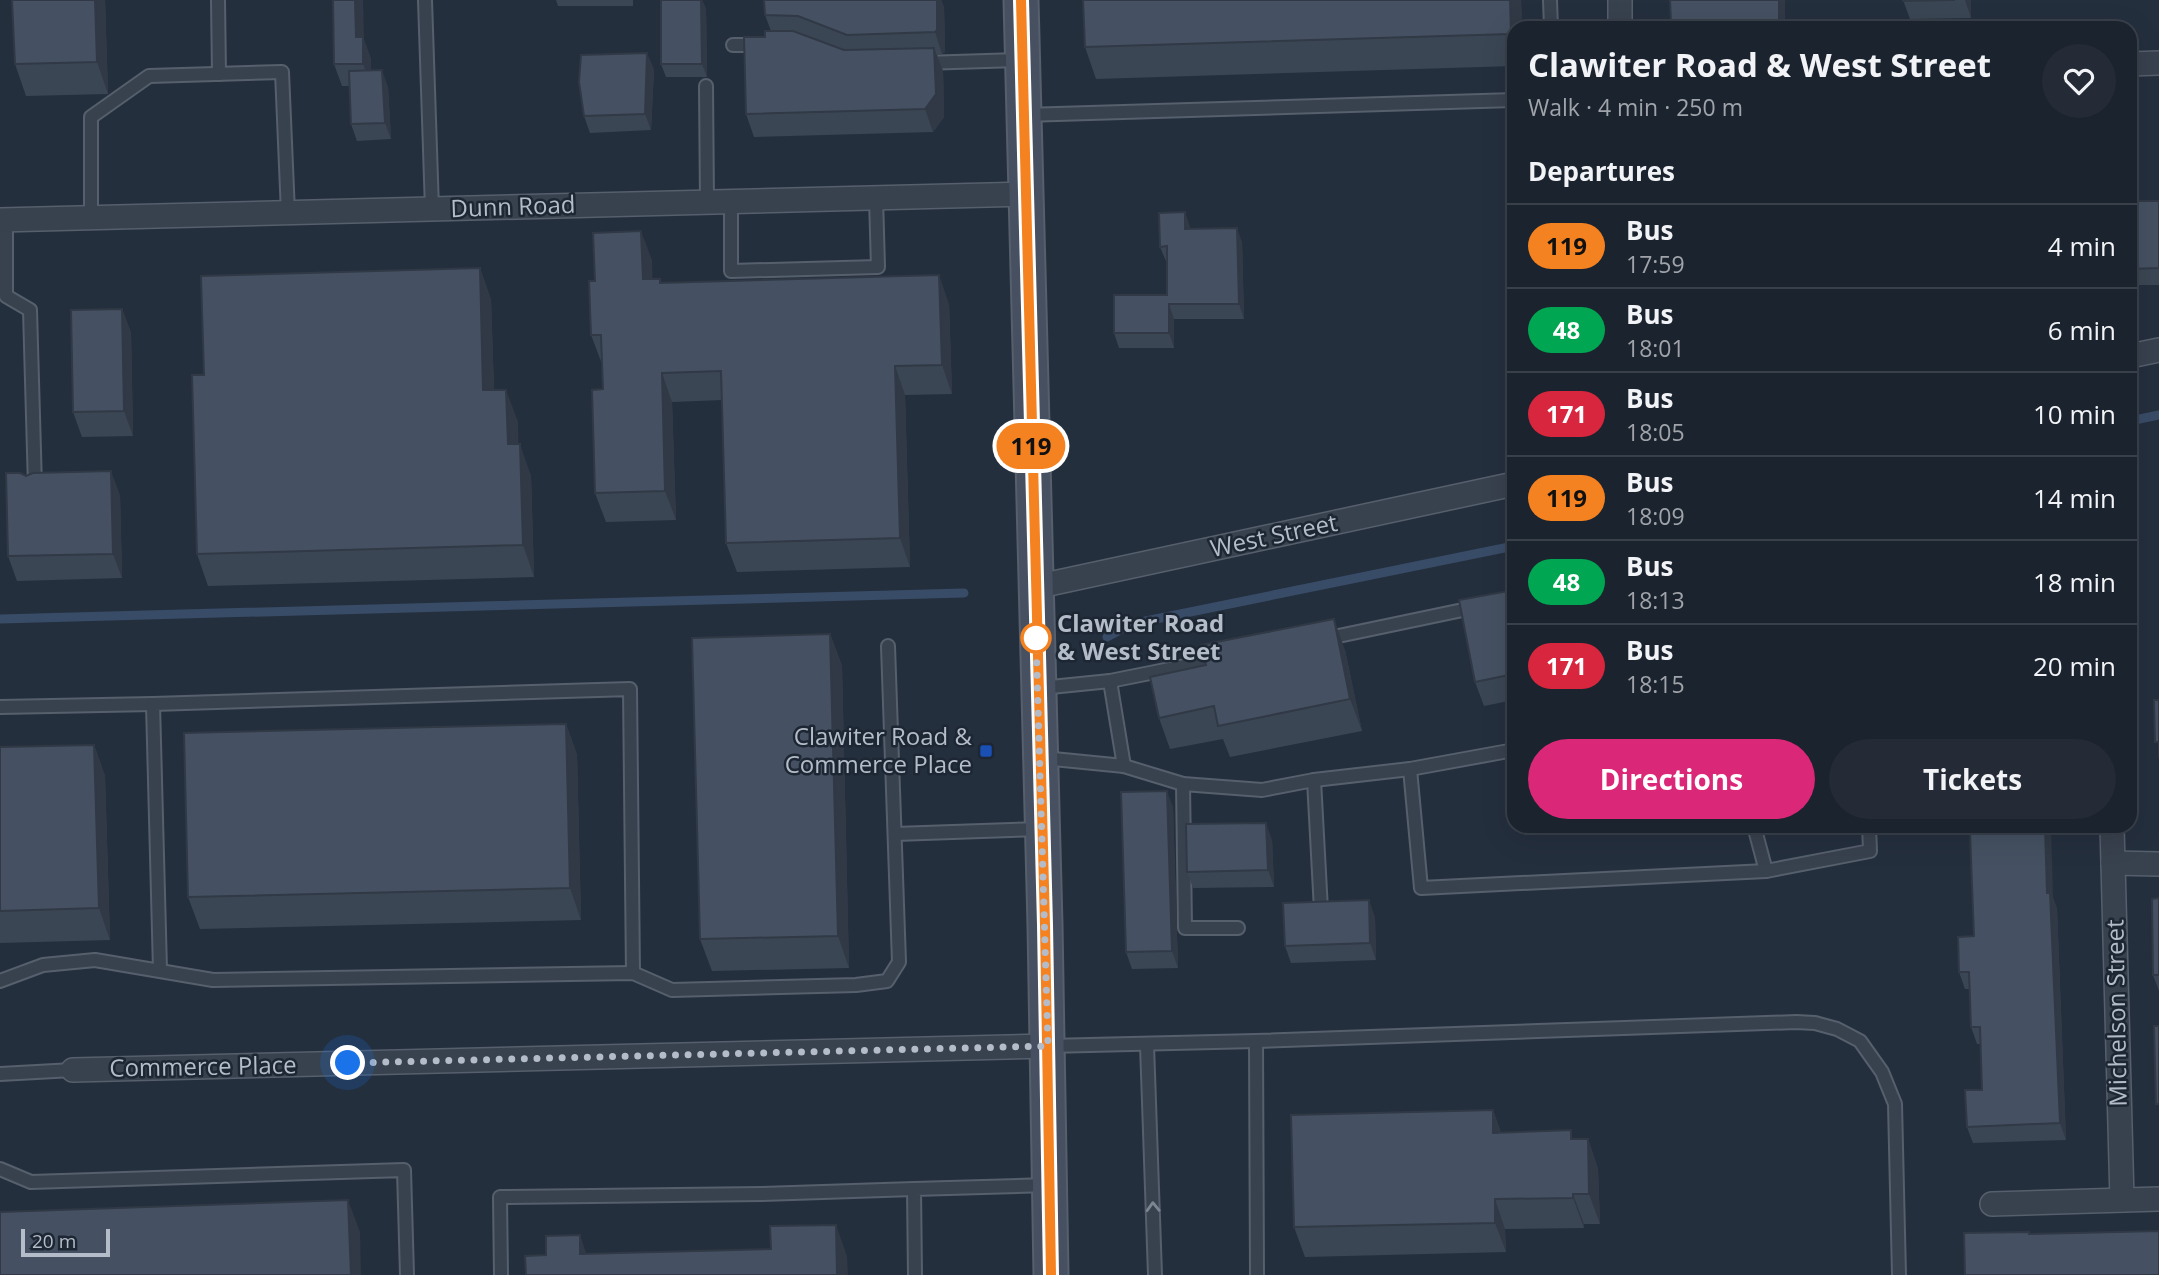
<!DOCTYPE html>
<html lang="en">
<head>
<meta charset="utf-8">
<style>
	body { margin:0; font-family:"Open Sans",sans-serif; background:#242b36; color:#f1f3f6; height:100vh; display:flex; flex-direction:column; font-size:26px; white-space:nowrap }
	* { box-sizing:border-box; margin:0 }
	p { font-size:23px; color:#a0a4aa }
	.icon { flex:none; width:38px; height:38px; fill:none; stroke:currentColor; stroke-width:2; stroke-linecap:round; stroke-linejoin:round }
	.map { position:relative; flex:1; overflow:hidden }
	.sheet { position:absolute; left:1507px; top:21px; width:630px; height:812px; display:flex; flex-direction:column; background:#1b232e; border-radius:21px; box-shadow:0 7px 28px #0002,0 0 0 2px #39404a }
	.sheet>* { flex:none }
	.badge { padding:0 14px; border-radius:23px; font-size:24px; line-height:46px }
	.scale { position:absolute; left:21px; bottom:18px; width:89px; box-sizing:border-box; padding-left:7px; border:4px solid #b4bcc9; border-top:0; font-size:19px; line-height:24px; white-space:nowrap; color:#b4bcc9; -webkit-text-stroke:5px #1d2633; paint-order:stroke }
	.you { position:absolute; width:35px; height:35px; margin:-18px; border:5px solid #fff; border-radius:50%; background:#1a73e8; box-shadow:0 0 0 10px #1a73e833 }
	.map>.badge { position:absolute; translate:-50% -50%; box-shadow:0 0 0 4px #fff }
	h2 { padding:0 21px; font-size:26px; line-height:63px }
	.round { display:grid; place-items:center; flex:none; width:74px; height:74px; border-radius:37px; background:#242b36 }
	.headline { display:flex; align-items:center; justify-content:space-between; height:119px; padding:0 21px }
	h1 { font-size:33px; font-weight:700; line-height:52px }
	.primary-button { display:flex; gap:14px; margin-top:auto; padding:14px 21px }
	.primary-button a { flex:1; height:80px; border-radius:42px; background:#db2777; color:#fff; font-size:28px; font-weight:700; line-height:80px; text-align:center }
	.primary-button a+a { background:#242b36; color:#f1f3f6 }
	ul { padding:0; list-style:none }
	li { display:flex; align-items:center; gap:21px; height:84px; padding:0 21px; border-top:2px solid #39404a }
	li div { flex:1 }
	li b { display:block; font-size:26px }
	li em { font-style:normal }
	li .badge { min-width:77px; font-weight:700; text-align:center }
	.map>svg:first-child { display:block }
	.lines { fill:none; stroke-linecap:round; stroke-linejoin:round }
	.stream { stroke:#394c67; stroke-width:9 }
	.service-casing { stroke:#565f6c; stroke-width:16 }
	.minor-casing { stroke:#565f6c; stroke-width:26 }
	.secondary-casing { stroke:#565f6c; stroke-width:37 }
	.service { stroke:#38414e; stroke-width:12 }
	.minor { stroke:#38414e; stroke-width:23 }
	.secondary { stroke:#465061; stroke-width:33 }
	.wall { fill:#3b4654 }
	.shaded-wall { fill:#303945 }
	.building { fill:#455162; stroke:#303945; stroke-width:2 }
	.oneway { stroke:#7c8592 }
	.line-casing { stroke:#fff; stroke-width:16 }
	.line { stroke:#f58220; stroke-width:10 }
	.walk { stroke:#b4bcc9; stroke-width:7; stroke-dasharray:0 12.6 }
	.stop-dot { fill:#fff; stroke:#f58220; stroke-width:3.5 }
	.transit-dot { fill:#1a4fb4; stroke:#1d2633; stroke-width:2.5 }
	.labels { text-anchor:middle; stroke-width:5; stroke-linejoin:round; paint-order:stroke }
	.street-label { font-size:24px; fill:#b4bcc9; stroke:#1d2633 }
	.stop-label { font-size:24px; font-weight:bold; fill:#b4bcc9; stroke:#1d2633; text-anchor:start }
	.poi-label { font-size:24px; fill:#b4bcc9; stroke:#1d2633; text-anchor:end }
</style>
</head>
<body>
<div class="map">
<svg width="2159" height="1275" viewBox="0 0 2159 1275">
	<rect width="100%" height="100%" fill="#242f3e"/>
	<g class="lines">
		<!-- stream -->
		<g class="stream">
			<path d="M 2130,421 L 2159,415"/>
			<path d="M 0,619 L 964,593"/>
			<path d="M 1107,637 L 1131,624 L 1514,546"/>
		</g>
		<defs>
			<g id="service">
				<path d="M 218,0 L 219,74"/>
				<path d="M 425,0 L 432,209"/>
				<path d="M 1550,0 L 1551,28"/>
				<path d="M 733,45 L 758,45"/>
				<path d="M 923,63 L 1020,60"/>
				<path d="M 706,86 L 707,202"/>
				<path d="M 1024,115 L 1514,100"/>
				<path d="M 731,201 L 731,271 L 878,267 L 876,198"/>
				<path d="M 91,218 L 91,117 L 149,76 L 282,72 L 288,213"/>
				<path d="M 6,220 L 6,296 L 30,310 L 35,487"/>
				<path d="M 1324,639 L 1477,607"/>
				<path d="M 1110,681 L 1124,766"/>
				<path d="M 1041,688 L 1110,681 L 1220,659"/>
				<path d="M 0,707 L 153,704"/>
				<path d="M 1043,758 L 1124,766 L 1183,784 L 1262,790 L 1314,780 L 1410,769 L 1514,750"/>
				<path d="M 1410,769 L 1421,888 L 1766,871 L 1754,826"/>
				<path d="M 1314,780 L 1321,910"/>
				<path d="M 1183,784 L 1185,928 L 1238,928"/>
				<path d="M 895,834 L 1041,829"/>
				<path d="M 1766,871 L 1870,851 L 1869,826"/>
				<path d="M 160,970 L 153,704 L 630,689 L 633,973"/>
				<path d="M 0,981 L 43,965 L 95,960 L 213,980 L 633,973 L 672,990 L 856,985 L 887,981 L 899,962 L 888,646"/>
				<path d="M 1256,1041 L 1257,1275"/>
				<path d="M 1147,1045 L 1155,1275"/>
				<path d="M 1048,1046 L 1256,1041 L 1796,1022 L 1815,1023 L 1837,1029 L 1860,1041 L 1882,1072 L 1895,1104 L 1899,1275"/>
				<path d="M 0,1074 L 73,1070"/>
				<path d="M 0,1169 L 31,1182 L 404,1170 L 407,1275"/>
				<path d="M 501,1275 L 500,1197 L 762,1194 L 914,1189"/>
				<path d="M 915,1275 L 914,1189 L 1049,1185"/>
			</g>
			<g id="minor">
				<path d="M 1620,0 L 1620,28"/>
				<path d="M 2130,64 L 2159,63"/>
				<path d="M 0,220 L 1026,194"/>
				<path d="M 2130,356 L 2159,350"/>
				<path d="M 1035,587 L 1514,484"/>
				<path d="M 2112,826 L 2122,1200"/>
				<path d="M 2113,863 L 2159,864"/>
				<path d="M 73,1070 L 1047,1046"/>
				<path d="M 1992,1204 L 2159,1199"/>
			</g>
			<path id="secondary" d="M 1021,0 L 1045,925 L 1051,1275"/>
		</defs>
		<!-- service casing -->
		<use href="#service" class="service-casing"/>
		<!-- minor casing -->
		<use href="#minor" class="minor-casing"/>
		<!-- secondary casing -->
		<use href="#secondary" class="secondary-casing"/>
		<!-- service -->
		<use href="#service" class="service"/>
		<!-- minor -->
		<use href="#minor" class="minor"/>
		<!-- secondary -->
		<use href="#secondary" class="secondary"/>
	</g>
	<!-- wall -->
	<g class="wall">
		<path d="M 12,0 L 105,0 L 108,94 L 26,96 L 15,64 Z"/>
		<path d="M 556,0 L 633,0 L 633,6 L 558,6 Z"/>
		<path d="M 661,0 L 702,0 L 706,9 L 707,77 L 666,77 L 661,64 Z"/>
		<path d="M 764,0 L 941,0 L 944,7 L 945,52 L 942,54 L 937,54 L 943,71 L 944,117 L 933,132 L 754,137 L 746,114 L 765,37 L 771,31 L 765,15 Z"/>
		<path d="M 1083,0 L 1521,0 L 1522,28 L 1514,28 L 1514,66 L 1096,79 L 1085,47 Z"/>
		<path d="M 1785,0 L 1785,28 L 1673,28 L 1671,23 Z"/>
		<path d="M 1903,0 L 1971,0 L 1971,18 L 1910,19 Z"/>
		<path d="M 364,40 L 371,59 L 371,70 L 388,87 L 391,139 L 357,141 L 351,124 L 349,86 L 342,86 L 334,64 Z"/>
		<path d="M 654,69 L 651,130 L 590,133 L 584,116 Z"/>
		<path d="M 2130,201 L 2159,201 L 2159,285 L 2136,285 L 2136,289 L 2130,289 Z"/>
		<path d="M 1185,212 L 1190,229 L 1242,242 L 1244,319 L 1174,319 L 1174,348 L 1119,348 L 1114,333 L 1167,295 L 1167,261 L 1166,261 L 1160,247 Z"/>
		<path d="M 652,260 L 652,279 L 660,279 L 661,283 L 949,304 L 952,394 L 905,395 L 910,567 L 737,572 L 726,543 L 722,400 L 672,402 L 676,520 L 606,522 L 595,493 L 603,389 L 602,364 L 591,335 L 595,281 Z"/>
		<path d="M 480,268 L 491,300 L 494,390 L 518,422 L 518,444 L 531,476 L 534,577 L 208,586 L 197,554 Z"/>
		<path d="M 122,309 L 131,333 L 133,436 L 82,437 L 73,412 Z"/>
		<path d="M 26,476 L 120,495 L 122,578 L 17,581 L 8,556 Z"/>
		<path d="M 1514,590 L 1514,700 L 1484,706 L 1475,682 Z"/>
		<path d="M 830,634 L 842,666 L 849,968 L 712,971 L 700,939 Z"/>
		<path d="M 1345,650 L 1362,731 L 1230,757 L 1223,739 L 1170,749 L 1159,718 Z"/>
		<path d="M 566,724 L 577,755 L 581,920 L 200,929 L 188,897 Z"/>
		<path d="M 94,745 L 105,776 L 110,940 L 0,943 L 0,747 Z"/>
		<path d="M 1173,807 L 1178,968 L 1132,969 L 1126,952 Z"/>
		<path d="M 1968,826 L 2053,898 L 2057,909 L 2066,1140 L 1973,1143 L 1967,1127 L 1982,1090 L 1981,1044 L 1977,1044 L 1971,1027 L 1970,989 L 1965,989 L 1959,972 L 1974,936 L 1971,839 L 1968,832 Z"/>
		<path d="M 1272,840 L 1274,887 L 1193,888 L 1187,872 Z"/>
		<path d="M 2159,898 L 2159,991 L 2153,975 Z"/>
		<path d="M 1375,917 L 1376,960 L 1291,963 L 1285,946 Z"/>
		<path d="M 1493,1110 L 1501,1133 L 1574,1139 L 1588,1139 L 1598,1169 L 1600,1224 L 1584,1224 L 1584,1228 L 1505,1229 L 1506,1252 L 1305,1257 L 1294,1227 Z"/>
	</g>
	<!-- shaded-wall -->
	<g class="shaded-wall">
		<path d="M 95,0 L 105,0 L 108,94 L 97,62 Z"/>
		<path d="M 355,0 L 363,0 L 364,40 L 371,59 L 371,86 L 363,64 L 356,37 Z"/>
		<path d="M 701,0 L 702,0 L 706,9 L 707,77 L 702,64 Z"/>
		<path d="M 937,0 L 941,0 L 944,7 L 945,52 L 942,54 L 935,32 Z"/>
		<path d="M 1510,0 L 1521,0 L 1522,28 L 1514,28 L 1514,41 L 1511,34 Z"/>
		<path d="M 1779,0 L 1785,0 L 1785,28 L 1782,28 L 1779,20 Z"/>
		<path d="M 1965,0 L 1971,0 L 1971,18 Z"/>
		<path d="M 934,48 L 943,71 L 944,117 L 933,132 L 925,109 Z"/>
		<path d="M 647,53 L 654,69 L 651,130 L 645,114 Z"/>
		<path d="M 382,70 L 388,87 L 391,139 L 385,123 Z"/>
		<path d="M 1185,212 L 1190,227 L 1190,244 L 1185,229 Z"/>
		<path d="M 1237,228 L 1242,242 L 1244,319 L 1239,304 Z"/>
		<path d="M 641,231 L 652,260 L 653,308 L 643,279 Z"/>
		<path d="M 480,268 L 491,300 L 495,422 L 483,390 Z"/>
		<path d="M 2130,269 L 2136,285 L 2136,289 L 2130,273 Z"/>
		<path d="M 939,275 L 949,304 L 952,394 L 942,365 Z"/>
		<path d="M 1169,304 L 1174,319 L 1174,348 L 1169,333 Z"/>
		<path d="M 122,309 L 131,333 L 133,436 L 124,411 Z"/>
		<path d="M 895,366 L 905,395 L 910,567 L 900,538 Z"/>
		<path d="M 662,373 L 672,402 L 676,520 L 665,491 Z"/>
		<path d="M 506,390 L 518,422 L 519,476 L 508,444 Z"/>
		<path d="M 520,444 L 531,476 L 534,577 L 523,545 Z"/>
		<path d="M 111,471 L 120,495 L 122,578 L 113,554 Z"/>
		<path d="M 1334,619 L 1345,650 L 1362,731 L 1350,699 Z"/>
		<path d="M 830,634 L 842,666 L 849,968 L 838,936 Z"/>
		<path d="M 566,724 L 577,755 L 581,920 L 570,888 Z"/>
		<path d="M 94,745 L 105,776 L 110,940 L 99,908 Z"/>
		<path d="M 1167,791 L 1173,807 L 1178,968 L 1172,951 Z"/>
		<path d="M 1266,823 L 1272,840 L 1274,887 L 1268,870 Z"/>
		<path d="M 2045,826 L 2051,826 L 2053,898 L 2057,909 L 2066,1140 L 2060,1123 L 2047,893 Z"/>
		<path d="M 1369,900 L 1375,917 L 1376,960 L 1370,943 Z"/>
		<path d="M 1493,1110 L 1503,1140 L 1493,1133 Z"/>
		<path d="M 1588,1139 L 1598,1169 L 1600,1224 L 1589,1194 Z"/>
		<path d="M 1573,1194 L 1584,1224 L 1584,1228 L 1573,1198 Z"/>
		<path d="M 1495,1199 L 1505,1229 L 1506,1252 L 1495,1223 Z"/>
		<path d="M 348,1200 L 360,1232 L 361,1275 L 351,1275 Z"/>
		<path d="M 836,1225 L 847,1256 L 848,1275 L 837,1275 Z"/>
		<path d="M 580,1235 L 591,1267 L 580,1254 Z"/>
	</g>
	<!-- building -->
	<g class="building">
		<path d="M 12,0 L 95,0 L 97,62 L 15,64 Z"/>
		<path d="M 333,0 L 355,0 L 356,37 L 363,37 L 363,64 L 334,64 Z"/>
		<path d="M 661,0 L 701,0 L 702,64 L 661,64 Z"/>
		<path d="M 764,0 L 937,0 L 937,30 L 935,32 L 847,35 L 798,16 L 765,15 Z"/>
		<path d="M 1083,0 L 1510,0 L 1511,34 L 1085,47 Z"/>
		<path d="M 1670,0 L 1779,0 L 1779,20 L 1671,23 Z"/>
		<path d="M 1903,0 L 1955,0 L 1903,1 Z"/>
		<path d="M 765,31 L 793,31 L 844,50 L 934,48 L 936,94 L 925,109 L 746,114 L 744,37 L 765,37 Z"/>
		<path d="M 647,53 L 645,114 L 584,116 L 579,82 L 581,55 Z"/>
		<path d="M 382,70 L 385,123 L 351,124 L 349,71 Z"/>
		<path d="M 2130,201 L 2159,201 L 2159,268 L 2130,269 L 2130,273 Z"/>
		<path d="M 1185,212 L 1185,229 L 1237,228 L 1239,304 L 1169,304 L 1169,333 L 1114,333 L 1114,295 L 1167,295 L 1167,246 L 1160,247 L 1159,213 Z"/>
		<path d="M 641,231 L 643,279 L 660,279 L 660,283 L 939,275 L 942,365 L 895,366 L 900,538 L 726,543 L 721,371 L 662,373 L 665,491 L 595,493 L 592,390 L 603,389 L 601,335 L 591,335 L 589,281 L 595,281 L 593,233 Z"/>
		<path d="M 480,268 L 483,390 L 506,390 L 508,444 L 520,444 L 523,545 L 197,554 L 192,375 L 204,375 L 201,276 Z"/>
		<path d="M 122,309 L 124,411 L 73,412 L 71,310 Z"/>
		<path d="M 111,471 L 113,554 L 8,556 L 6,473 L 20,473 L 26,476 L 33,473 Z"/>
		<path d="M 1514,590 L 1514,674 L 1475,682 L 1459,600 Z"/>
		<path d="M 1334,619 L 1350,699 L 1218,726 L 1214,706 L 1159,718 L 1150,677 L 1206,665 L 1201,645 Z"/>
		<path d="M 830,634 L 838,936 L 700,939 L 692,638 Z"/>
		<path d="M 2154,700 L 2159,700 L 2159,758 L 2159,742 L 2155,742 Z"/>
		<path d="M 566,724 L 570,888 L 188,897 L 184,733 Z"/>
		<path d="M 94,745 L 99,908 L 0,911 L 0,747 Z"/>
		<path d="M 1167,791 L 1172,951 L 1126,952 L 1121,792 Z"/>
		<path d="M 1266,823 L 1268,870 L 1187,872 L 1186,824 Z"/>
		<path d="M 1968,826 L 2045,826 L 2047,893 L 2050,893 L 2060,1123 L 1967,1127 L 1965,1090 L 1982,1090 L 1980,1027 L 1971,1027 L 1969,972 L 1959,972 L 1958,937 L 1974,936 L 1970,832 L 1968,832 Z"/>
		<path d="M 2159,898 L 2159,975 L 2153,975 L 2152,899 Z"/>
		<path d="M 1369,900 L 1370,943 L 1285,946 L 1283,903 Z"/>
		<path d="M 2154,1026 L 2159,1026 L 2159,1104 L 2156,1104 Z"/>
		<path d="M 1493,1110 L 1493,1133 L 1571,1130 L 1571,1139 L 1588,1139 L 1589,1194 L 1573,1194 L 1573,1198 L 1495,1199 L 1495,1223 L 1294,1227 L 1291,1115 Z"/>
		<path d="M 348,1200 L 351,1275 L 0,1275 L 0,1212 Z"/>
		<path d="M 836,1225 L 837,1275 L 526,1275 L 525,1256 L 546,1255 L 546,1236 L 580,1235 L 580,1254 L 771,1249 L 770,1226 Z"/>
		<path d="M 2159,1231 L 2159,1275 L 1965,1275 L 1964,1233 L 2029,1232 L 2029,1234 Z"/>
	</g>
	<!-- one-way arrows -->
	<defs><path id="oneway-chevron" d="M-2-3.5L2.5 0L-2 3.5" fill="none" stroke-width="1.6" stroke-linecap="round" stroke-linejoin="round" transform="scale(1.75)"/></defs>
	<use class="oneway" href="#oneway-chevron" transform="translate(1153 1207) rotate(-92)"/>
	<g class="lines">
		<defs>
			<path id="line" d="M 1021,0 L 1045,925 L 1051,1275"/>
		</defs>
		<!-- line casing -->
		<use href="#line" class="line-casing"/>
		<!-- line -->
		<use href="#line" class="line"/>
		<!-- walk -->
		<path class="walk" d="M 348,1063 L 1048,1046 L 1036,638"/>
	</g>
	<!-- markers -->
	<circle class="stop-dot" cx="1036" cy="638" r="14"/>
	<rect class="transit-dot" x="979" y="744" width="14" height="14" rx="3.5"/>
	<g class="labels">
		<!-- street labels -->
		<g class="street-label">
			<text transform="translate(513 207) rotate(-2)" y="8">Dunn Road</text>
			<text transform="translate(1274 536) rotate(-12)" y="8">West Street</text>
			<text transform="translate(2117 1013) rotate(-91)" y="8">Michelson Street</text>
			<text transform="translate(203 1067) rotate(-1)" y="8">Commerce Place</text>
		</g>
		<!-- stop labels -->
		<g class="stop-label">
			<text x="1057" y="632">Clawiter Road<tspan x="1057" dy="28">&amp; West Street</tspan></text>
		</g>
		<!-- poi labels -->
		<g class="poi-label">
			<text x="972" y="745">Clawiter Road &amp;<tspan x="972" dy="28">Commerce Place</tspan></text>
		</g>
	</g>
</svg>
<div class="scale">20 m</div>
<div class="you" style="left:348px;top:1063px"></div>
<b class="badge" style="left:1031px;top:446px;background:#f58220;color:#111">119</b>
<section class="sheet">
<div class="headline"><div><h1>Clawiter Road &amp; West Street</h1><p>Walk · 4 min · 250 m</p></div><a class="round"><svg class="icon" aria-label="heart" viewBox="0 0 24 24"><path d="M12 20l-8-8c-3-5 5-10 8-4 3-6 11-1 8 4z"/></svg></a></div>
<h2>Departures</h2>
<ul>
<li><span class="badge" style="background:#f58220;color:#111">119</span><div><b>Bus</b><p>17:59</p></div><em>4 min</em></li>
<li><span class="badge" style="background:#00a651;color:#fff">48</span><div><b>Bus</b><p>18:01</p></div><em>6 min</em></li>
<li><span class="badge" style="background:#d7263d;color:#fff">171</span><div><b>Bus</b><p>18:05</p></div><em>10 min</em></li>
<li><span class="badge" style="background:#f58220;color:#111">119</span><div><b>Bus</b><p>18:09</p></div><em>14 min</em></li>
<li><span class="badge" style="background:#00a651;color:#fff">48</span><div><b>Bus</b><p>18:13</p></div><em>18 min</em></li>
<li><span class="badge" style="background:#d7263d;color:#fff">171</span><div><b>Bus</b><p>18:15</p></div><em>20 min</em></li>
</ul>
<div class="primary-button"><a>Directions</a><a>Tickets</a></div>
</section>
</div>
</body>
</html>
